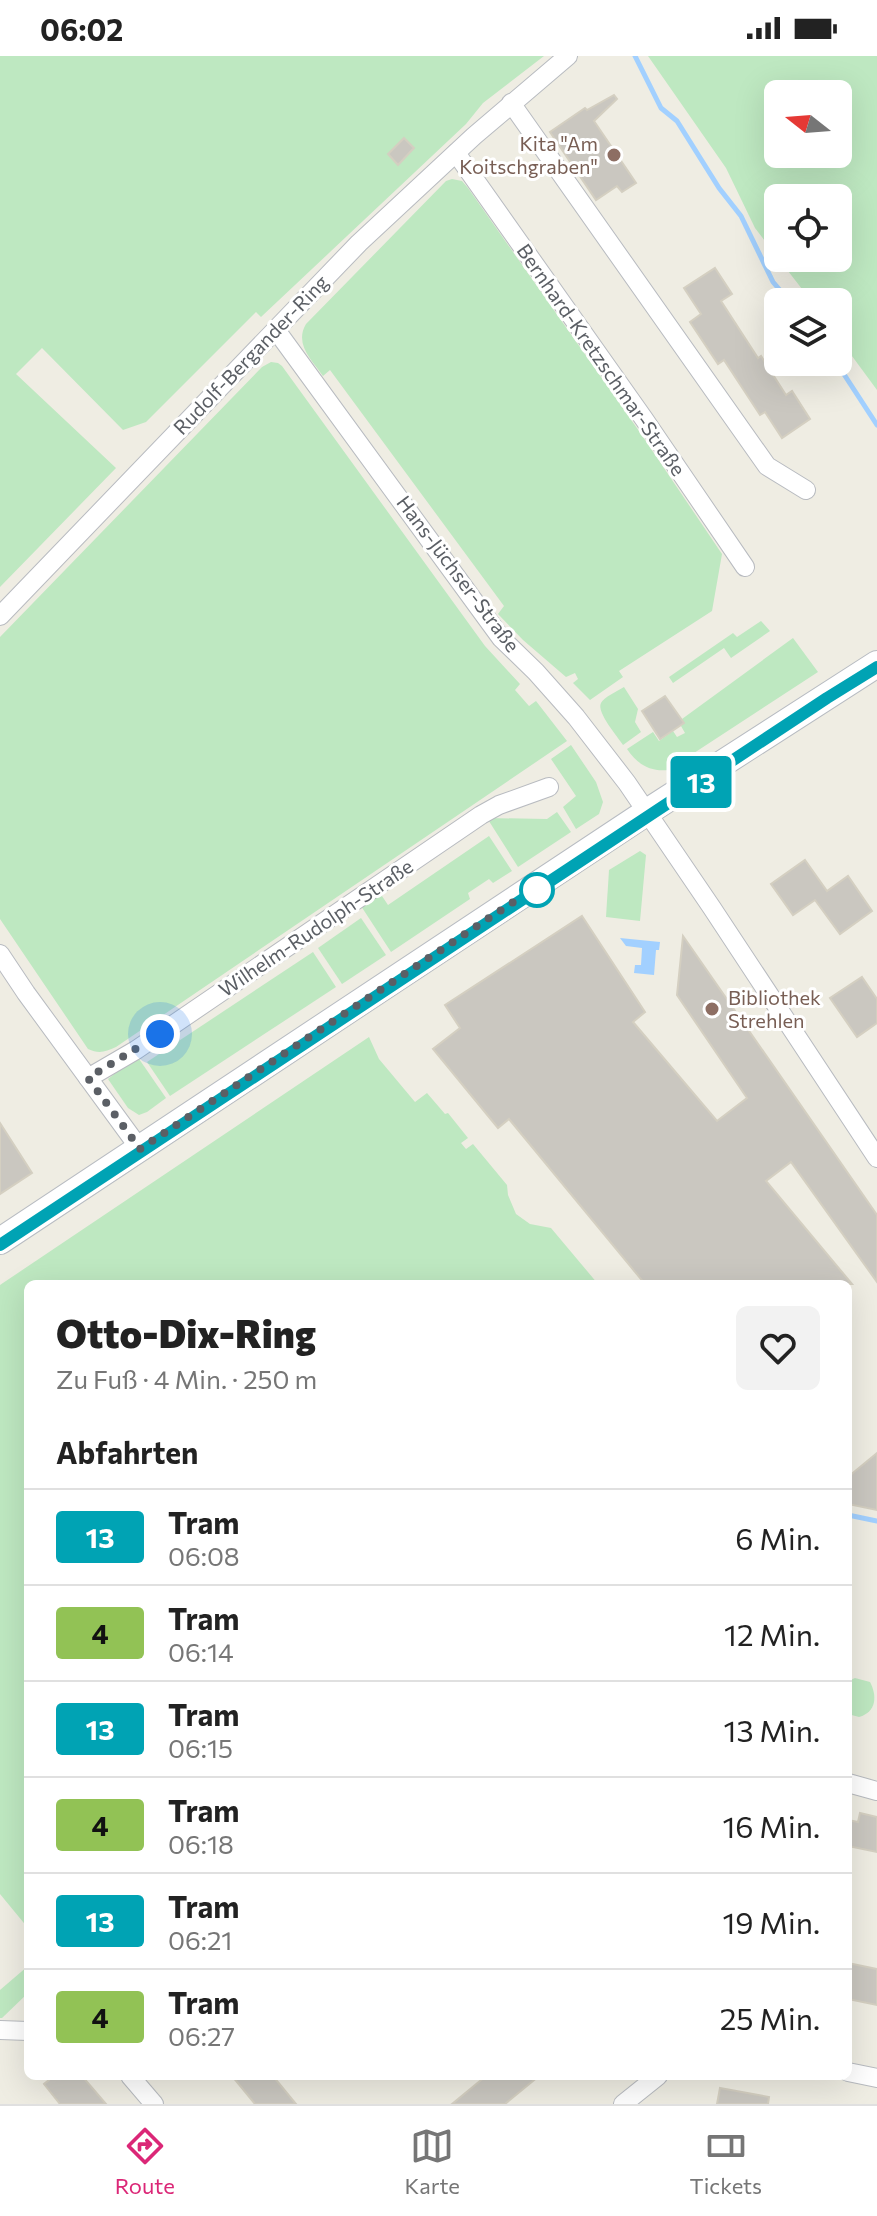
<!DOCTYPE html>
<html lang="de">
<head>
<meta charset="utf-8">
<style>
	body { margin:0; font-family:Commissioner,sans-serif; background:#f2f2f2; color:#222; height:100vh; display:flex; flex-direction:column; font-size:30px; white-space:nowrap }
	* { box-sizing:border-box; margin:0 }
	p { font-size:26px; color:#767676 }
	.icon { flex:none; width:44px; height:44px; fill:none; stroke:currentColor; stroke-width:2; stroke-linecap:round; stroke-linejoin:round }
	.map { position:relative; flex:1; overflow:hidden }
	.details { position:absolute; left:24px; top:1224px; width:828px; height:800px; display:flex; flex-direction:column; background:#fff; border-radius:12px; box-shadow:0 8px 32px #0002 }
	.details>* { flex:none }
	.badge { padding:0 16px; border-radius:6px; font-size:28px; line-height:52px }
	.needle { width:52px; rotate:287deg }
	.tools { position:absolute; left:764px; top:24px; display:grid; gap:16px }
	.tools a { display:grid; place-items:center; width:88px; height:88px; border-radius:12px; background:#fff; box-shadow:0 8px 32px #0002; font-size:40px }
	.you { position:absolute; width:40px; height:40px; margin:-20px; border:6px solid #fff; border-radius:50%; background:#1a73e8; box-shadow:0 0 0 12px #1a73e833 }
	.map>.badge { position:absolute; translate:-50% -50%; box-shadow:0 0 0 4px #fff }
	h2 { padding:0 32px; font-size:30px; line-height:72px }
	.round { display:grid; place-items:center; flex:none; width:84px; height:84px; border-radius:12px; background:#f2f2f2 }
	.headline { display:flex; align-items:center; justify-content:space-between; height:136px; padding:0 32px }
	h1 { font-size:38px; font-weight:800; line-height:60px }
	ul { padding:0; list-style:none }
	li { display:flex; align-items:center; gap:24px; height:96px; padding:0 32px; border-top:2px solid #e0e0e0 }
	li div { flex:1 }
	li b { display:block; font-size:30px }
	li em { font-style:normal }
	li .badge { min-width:88px; font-weight:700; text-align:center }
	.status { display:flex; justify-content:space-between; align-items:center; height:56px; padding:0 40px; background:#fff; direction:ltr }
	.status svg { height:22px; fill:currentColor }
	.menu { display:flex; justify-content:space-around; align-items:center; height:112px; border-top:2px solid #e0e0e0; background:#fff; font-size:22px; color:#767676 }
	.menu a { display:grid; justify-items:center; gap:4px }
	.menu .active { color:#db2777 }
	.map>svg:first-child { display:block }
	.green { fill:#bee8c1; fill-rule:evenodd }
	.water { fill:#a2d0ff }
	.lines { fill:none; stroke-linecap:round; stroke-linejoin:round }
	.stream { stroke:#a2d0ff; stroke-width:5 }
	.building { fill:#cac7c0; stroke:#d4cfc1; stroke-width:2 }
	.street-casing { stroke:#b8bbc0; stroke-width:20 }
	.secondary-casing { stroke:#b8bcc2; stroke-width:28 }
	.street { stroke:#fff; stroke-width:18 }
	.secondary { stroke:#fff; stroke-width:26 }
	.tram { stroke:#b6b7b8; stroke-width:2 }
	.line-casing { stroke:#fff; stroke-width:18 }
	.line { stroke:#00a3b4; stroke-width:12 }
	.walk { stroke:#5b5f65; stroke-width:8; stroke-dasharray:0 14.4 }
	.education-dot { fill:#8d6e63; stroke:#fff; stroke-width:3 }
	.stop-dot { fill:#fff; stroke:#00a3b4; stroke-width:4 }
	.labels { text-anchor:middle; stroke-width:6; stroke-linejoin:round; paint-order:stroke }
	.education-label { font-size:20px; fill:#785e54; stroke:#fff; text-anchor:end }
	.street-label { font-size:20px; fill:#5b5f65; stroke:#fff }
</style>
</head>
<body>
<div class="status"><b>06:02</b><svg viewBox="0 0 49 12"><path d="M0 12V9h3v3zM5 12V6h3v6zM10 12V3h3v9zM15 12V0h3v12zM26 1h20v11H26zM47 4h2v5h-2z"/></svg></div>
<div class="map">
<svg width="877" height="2048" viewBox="0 0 877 2048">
	<rect width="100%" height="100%" fill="#efede3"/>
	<!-- green -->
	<g class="green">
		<path d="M 0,0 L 544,0 L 483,47 L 466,68 L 261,261 L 256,256 L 146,366 L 123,374 L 42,292 L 16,318 L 116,412 L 0,531 Z"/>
		<path d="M 648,0 L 877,0 L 877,334 L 838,281 L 838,246 L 812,246 L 778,202 L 838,202 L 838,142 L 778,142 L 778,202 L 755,172 L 726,112 ZM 778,38 L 838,38 L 838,98 L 778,98 Z"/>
		<path d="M 452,123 L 462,125 L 468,132 L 639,375 L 722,498 L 712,555 L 619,615 L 623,621 L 590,644 L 573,627 L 578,623 L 575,617 L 566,621 L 523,584 L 498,558 L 504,550 L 330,314 L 323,320 C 312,304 294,288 306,268 L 446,125 Z"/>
		<path d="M 271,306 L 278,307 L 282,310 L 485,590 L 520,628 L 515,634 L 529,650 L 536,645 L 567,685 L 116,991 C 105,996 99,998 88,993 L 0,863 L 0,581 L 262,311 Z"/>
		<path d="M 761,565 L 770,575 L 731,602 L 724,592 L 673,627 L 669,621 L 733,577 L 737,581 Z"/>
		<path d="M 793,582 L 818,616 L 668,714 C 650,716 637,708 627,693 L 653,676 L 659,685 L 673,675 L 677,681 L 685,677 L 681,670 L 684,667 L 682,663 Z"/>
		<path d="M 624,631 L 638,653 L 635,666 L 641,676 L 623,689 C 618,681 596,656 601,647 C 604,641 618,635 624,631 Z"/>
		<path d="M 571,689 L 596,726 L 603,746 L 599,758 L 576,773 L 563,751 L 576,740 L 551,703 Z"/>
		<path d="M 557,756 L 571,776 L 518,811 L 487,762 L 547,763 Z"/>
		<path d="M 489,780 L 512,815 L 493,827 L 489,823 L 468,837 L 470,843 L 391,896 L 361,850 L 380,837 L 388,849 Z"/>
		<path d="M 640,795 L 646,799 L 640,865 L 606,861 L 609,814 Z"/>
		<path d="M 361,862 L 386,899 L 342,928 L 318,892 Z"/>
		<path d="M 313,896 L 336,931 L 170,1040 L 147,1006 Z"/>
		<path d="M 369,981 L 379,1003 L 415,1046 L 427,1037 L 445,1058 L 448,1057 L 468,1082 L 461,1087 L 466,1093 L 473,1088 L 507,1129 L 508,1139 L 516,1158 L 530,1168 L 551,1172 L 598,1228 L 28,1228 L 28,1872 L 0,1838 L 0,1229 Z"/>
		<path d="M 137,1000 L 166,1042 L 147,1056 L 139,1059 L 128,1052 L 108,1023 Z"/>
		<path d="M 855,1622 L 870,1626 C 877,1639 877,1656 859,1661 L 848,1658 L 848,1625 Z"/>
		<path d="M 28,1910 L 28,1937 L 2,1962 L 0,1962 L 0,1934 Z"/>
	</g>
	<!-- water -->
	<path class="water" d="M 620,882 L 660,886 L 659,894 L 656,894 L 654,919 L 634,917 L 635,909 L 641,909 L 642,892 L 626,890 Z"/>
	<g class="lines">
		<!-- stream -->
		<g class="stream">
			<path d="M 635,0 L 661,52 L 677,65 L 719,132 L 741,160 L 773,226 L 790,246"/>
			<path d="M 836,306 L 877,369"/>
			<path d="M 848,1459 L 877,1465"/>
		</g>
	</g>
	<!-- building -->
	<g class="building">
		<path d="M 614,39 L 617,43 L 594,65 L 636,127 L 622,136 L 617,130 L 596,144 L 550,76 L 585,52 L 587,54 Z"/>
		<path d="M 404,82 L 414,92 L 398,109 L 388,98 Z"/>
		<path d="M 715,212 L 732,238 L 721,245 L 758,302 L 761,300 L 786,339 L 792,335 L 810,363 L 782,382 L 765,356 L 760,359 L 724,304 L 718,308 L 690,266 L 701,258 L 684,232 Z"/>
		<path d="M 665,640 L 684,667 L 660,683 L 642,655 Z"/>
		<path d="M 805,804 L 827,835 L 848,820 L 872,855 L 840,878 L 815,844 L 793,859 L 771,828 Z"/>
		<path d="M 582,860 L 645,956 L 633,966 L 717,1065 L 747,1042 L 677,939 L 683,880 L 877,1159 L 877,1226 L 791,1106 L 766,1125 L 852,1228 L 645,1228 L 509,1063 L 498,1072 L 433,993 L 460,972 L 445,949 Z"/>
		<path d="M 862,921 L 877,943 L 877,967 L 857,981 L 830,942 Z"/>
		<path d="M 0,1067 L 32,1117 L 0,1138 Z"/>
		<path d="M 877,1397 L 877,1454 L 848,1448 L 848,1421 Z"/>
		<path d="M 860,1757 L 877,1761 L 877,1796 L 848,1790 L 848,1764 L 858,1766 Z"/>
		<path d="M 848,1907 L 877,1913 L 877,1949 L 848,1943 Z"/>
		<path d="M 54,2020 L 82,2020 L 106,2048 L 60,2048 L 44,2028 Z"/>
		<path d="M 232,2020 L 273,2020 L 296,2048 L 255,2048 Z"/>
		<path d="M 486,2020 L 539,2020 L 505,2048 L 452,2048 Z"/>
		<path d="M 720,2032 L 769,2041 L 768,2048 L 717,2048 Z"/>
	</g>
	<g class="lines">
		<defs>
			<g id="street">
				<path d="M 511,47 L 767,410 L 806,434"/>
				<path d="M 456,97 L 644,363 L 745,511"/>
				<path d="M 276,274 L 501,582 L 536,616 L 576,661 L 627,727 L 712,852 L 877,1102"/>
				<path d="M 0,560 L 359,187 L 474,80 L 568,0"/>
				<path d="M 0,898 L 26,937 L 140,1093"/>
				<path d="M 88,1022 L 136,994 L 481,759 L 499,749 L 549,731"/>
				<path d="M 848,1727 L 877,1735"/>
				<path d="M 0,1974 L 28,1975"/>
				<path d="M 848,2016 L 877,2022"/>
				<path d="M 130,2020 L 154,2048"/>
				<path d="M 623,2048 L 658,2020"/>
			</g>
			<path id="secondary" d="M 0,1185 L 647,756 L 877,608"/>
		</defs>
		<!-- street casing -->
		<use href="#street" class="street-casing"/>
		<!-- secondary casing -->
		<use href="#secondary" class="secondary-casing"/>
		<!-- street -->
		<use href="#street" class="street"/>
		<!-- secondary -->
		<use href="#secondary" class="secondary"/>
		<!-- tram -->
		<path class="tram" d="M 0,1189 L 827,642 L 877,611"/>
	</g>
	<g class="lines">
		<defs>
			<path id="line" d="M 0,1189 L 827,642 L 877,611"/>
		</defs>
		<!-- line casing -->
		<use href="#line" class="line-casing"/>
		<!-- line -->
		<use href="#line" class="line"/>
		<!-- walk -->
		<path class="walk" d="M 160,978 L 88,1022 L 140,1093 L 530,835 L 537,834"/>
	</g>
	<!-- markers -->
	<g class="education-dot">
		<circle cx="614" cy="99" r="8"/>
		<circle cx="712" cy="953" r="8"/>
	</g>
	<circle class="stop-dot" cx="537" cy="834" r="16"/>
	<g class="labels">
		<!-- education labels -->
		<g class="education-label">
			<text x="598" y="95">Kita "Am<tspan x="598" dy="23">Koitschgraben"</tspan></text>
			<text x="728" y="949" text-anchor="start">Bibliothek<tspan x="728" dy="23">Strehlen</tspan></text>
		</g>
		<!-- street labels -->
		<g class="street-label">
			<text transform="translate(251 299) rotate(-46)" y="7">Rudolf-Bergander-Ring</text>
			<text transform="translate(601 304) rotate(55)" y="7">Bernhard-Kretzschmar-Straße</text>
			<text transform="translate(458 518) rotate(53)" y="7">Hans-Jüchser-Straße</text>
			<text transform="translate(316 872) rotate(-34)" y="7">Wilhelm-Rudolph-Straße</text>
		</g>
	</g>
</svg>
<div class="tools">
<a><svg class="needle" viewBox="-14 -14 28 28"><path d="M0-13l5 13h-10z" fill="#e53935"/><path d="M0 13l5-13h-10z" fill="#767676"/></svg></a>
<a><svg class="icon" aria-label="locate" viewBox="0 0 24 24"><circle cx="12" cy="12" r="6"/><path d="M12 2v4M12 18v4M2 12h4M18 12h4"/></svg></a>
<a><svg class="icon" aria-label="layers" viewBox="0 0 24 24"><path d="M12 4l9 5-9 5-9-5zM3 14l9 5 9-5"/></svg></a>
</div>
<div class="you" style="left:160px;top:978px"></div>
<b class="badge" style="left:701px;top:726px;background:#00a3b4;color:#fff">13</b>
<section class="details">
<div class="headline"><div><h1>Otto-Dix-Ring</h1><p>Zu Fuß · 4 Min. · 250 m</p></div><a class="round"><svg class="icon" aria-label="heart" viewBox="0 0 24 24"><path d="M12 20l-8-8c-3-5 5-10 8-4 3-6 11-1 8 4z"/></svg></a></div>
<h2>Abfahrten</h2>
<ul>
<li><span class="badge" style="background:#00a3b4;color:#fff">13</span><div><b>Tram</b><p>06:08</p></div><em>6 Min.</em></li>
<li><span class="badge" style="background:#92c255;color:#111">4</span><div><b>Tram</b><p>06:14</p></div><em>12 Min.</em></li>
<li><span class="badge" style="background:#00a3b4;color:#fff">13</span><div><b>Tram</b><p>06:15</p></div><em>13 Min.</em></li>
<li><span class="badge" style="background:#92c255;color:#111">4</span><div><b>Tram</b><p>06:18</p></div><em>16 Min.</em></li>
<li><span class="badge" style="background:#00a3b4;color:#fff">13</span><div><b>Tram</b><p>06:21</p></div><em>19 Min.</em></li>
<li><span class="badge" style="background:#92c255;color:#111">4</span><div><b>Tram</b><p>06:27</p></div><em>25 Min.</em></li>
</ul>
</section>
</div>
<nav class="menu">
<a class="active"><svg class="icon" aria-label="directions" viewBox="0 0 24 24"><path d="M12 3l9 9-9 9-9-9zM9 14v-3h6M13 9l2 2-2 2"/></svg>Route</a>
<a><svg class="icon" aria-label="map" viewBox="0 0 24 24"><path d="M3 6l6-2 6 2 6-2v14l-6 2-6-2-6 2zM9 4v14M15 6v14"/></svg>Karte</a>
<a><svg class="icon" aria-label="tickets" viewBox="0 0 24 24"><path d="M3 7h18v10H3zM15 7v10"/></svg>Tickets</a>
</nav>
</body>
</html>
